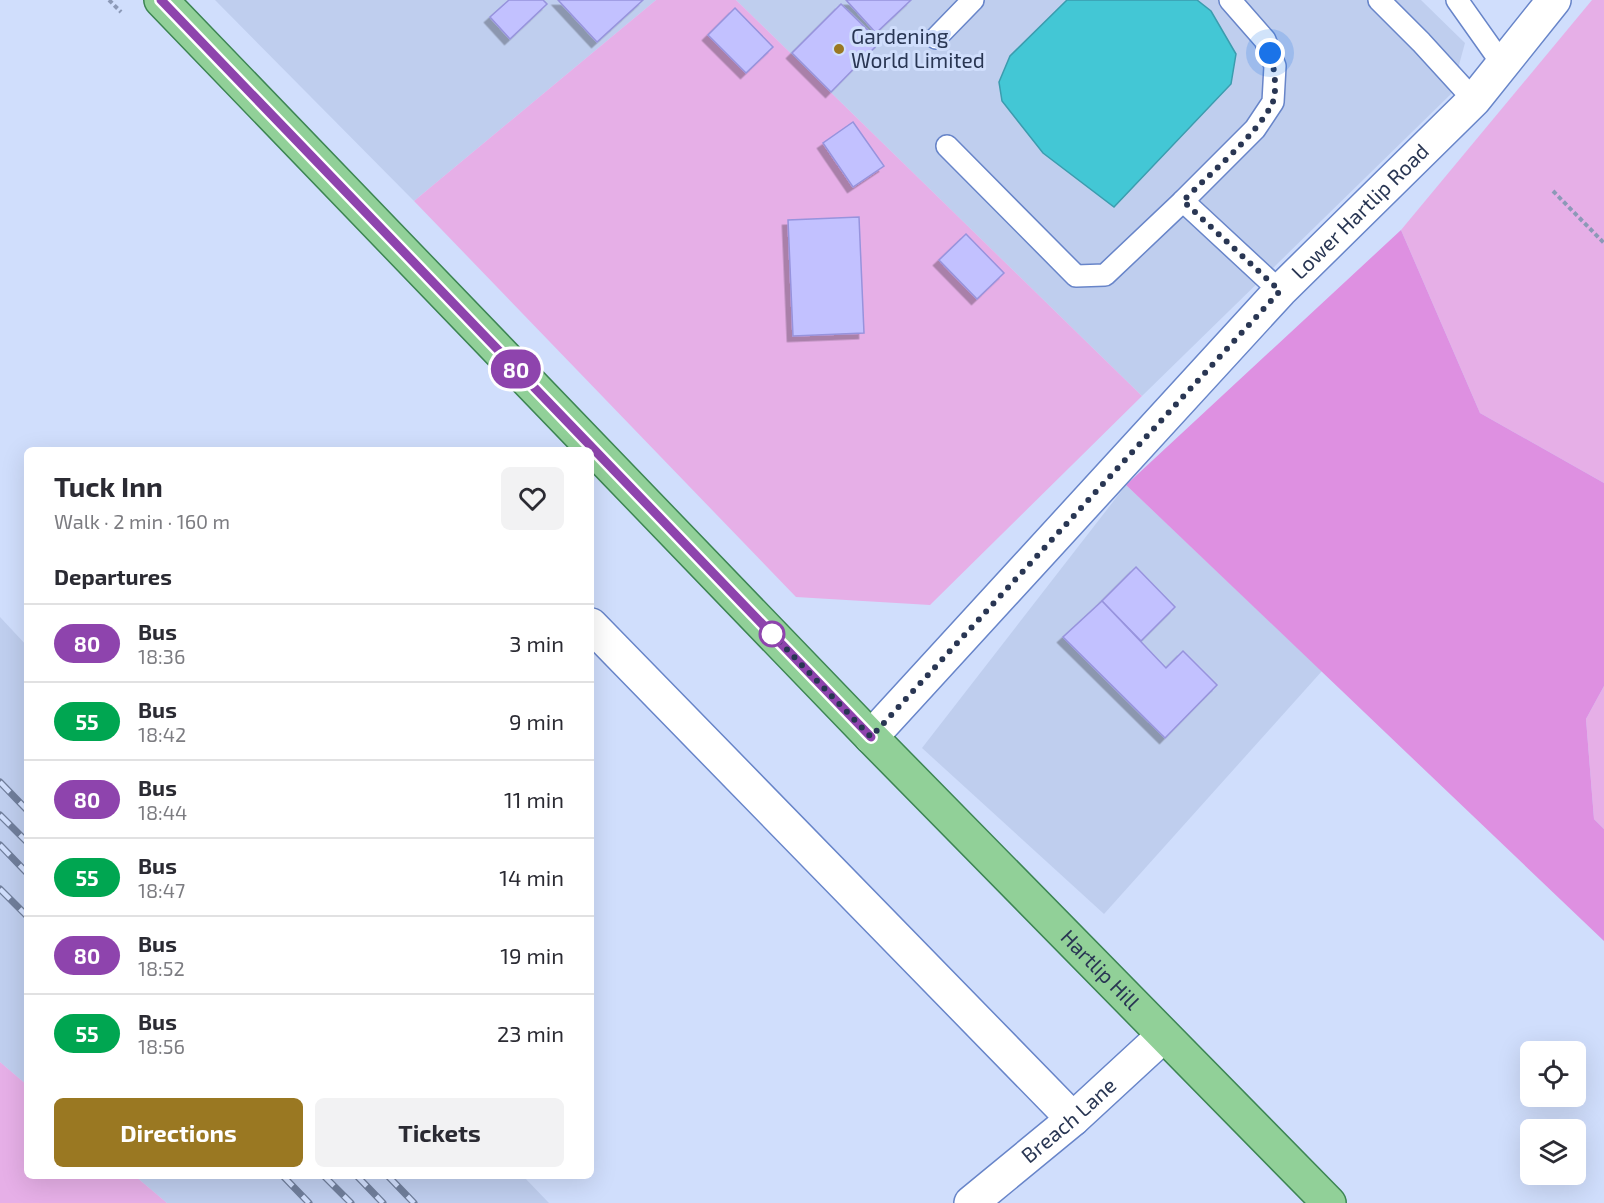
<!DOCTYPE html>
<html lang="en">
<head>
<meta charset="utf-8">
<style>
	body { margin:0; font-family:"Exo 2",sans-serif; background:#f2f2f3; color:#2b2b33; height:100vh; display:flex; flex-direction:column; font-size:22px; white-space:nowrap }
	* { box-sizing:border-box; margin:0 }
	p { font-size:20px; color:#7c7c81 }
	.icon { flex:none; width:33px; height:33px; fill:none; stroke:currentColor; stroke-width:2; stroke-linecap:round; stroke-linejoin:round }
	.map { position:relative; flex:1; overflow:hidden }
	.details { position:absolute; left:24px; top:447px; width:570px; height:732px; display:flex; flex-direction:column; background:#fff; border-radius:9px; box-shadow:0 6px 24px #0002 }
	.details>* { flex:none }
	.badge { padding:0 12px; border-radius:20px; font-size:21px; line-height:39px }
	.controls { position:absolute; left:1520px; top:1041px; display:grid; gap:12px }
	.controls a { display:grid; place-items:center; width:66px; height:66px; border-radius:9px; background:#fff; box-shadow:0 6px 24px #0002; font-size:30px }
	.you { position:absolute; width:30px; height:30px; margin:-15px; border:4px solid #fff; border-radius:50%; background:#1a73e8; box-shadow:0 0 0 9px #1a73e833 }
	.map>.badge { position:absolute; translate:-50% -50%; box-shadow:0 0 0 3px #fff }
	h2 { padding:0 30px; font-size:22px; line-height:54px }
	.round { display:grid; place-items:center; flex:none; width:63px; height:63px; border-radius:9px; background:#f2f2f3 }
	.head { display:flex; align-items:center; justify-content:space-between; height:102px; padding:0 30px }
	h1 { font-size:28px; font-weight:700; line-height:45px }
	.action { display:flex; gap:12px; margin-top:auto; padding:12px 30px }
	.action a { flex:1; height:69px; border-radius:9px; background:#9a7822; color:#fff; font-size:24px; font-weight:700; line-height:69px; text-align:center }
	.action a+a { background:#f2f2f3; color:#2b2b33 }
	ul { padding:0; list-style:none }
	li { display:flex; align-items:center; gap:18px; height:78px; padding:0 30px; border-top:2px solid #e1e1e2 }
	li div { flex:1 }
	li b { display:block; font-size:22px }
	li em { font-style:normal }
	li .badge { min-width:66px; font-weight:700; text-align:center }
	.map>svg:first-child { display:block }
	.built { fill:#bfceee }
	.green { fill:#e6afe7; fill-rule:evenodd }
	.forest { fill:#de90e1 }
	.water { fill:#43c7d5; stroke:#3b9cae; stroke-width:1.5 }
	.building { fill:#c2c1ff; stroke:#9793dd; stroke-width:1.5; filter:url(#shadow) }
	.lines { fill:none; stroke-linecap:round; stroke-linejoin:round }
	.lane-casing { stroke:#6885c9; stroke-width:24 }
	.street-casing { stroke:#6885c9; stroke-width:36 }
	.secondary-casing { stroke:#6885c9; stroke-width:36 }
	.primary-casing { stroke:#3c8553; stroke-width:36 }
	.path { stroke:#8c99b7; stroke-width:4; stroke-dasharray:4.5 3; stroke-linecap:butt }
	.lane { stroke:#fff; stroke-width:21 }
	.street { stroke:#fff; stroke-width:33 }
	.secondary { stroke:#fff; stroke-width:33 }
	.primary { stroke:#91d098; stroke-width:33 }
	.rail-casing { stroke:#707e9b; stroke-width:7 }
	.rail { stroke:#d0defc; stroke-width:4.5; stroke-dasharray:14; stroke-linecap:butt }
	.line-casing { stroke:#fff; stroke-width:14 }
	.line { stroke:#8e44ad; stroke-width:9 }
	.walk { stroke:#293653; stroke-width:6; stroke-dasharray:0 10.8 }
	.poi-dot { fill:#9a7822; stroke:#d0defc; stroke-width:2 }
	.stop-dot { fill:#fff; stroke:#8e44ad; stroke-width:3 }
	.labels { text-anchor:middle; stroke-width:6; stroke-linejoin:round; paint-order:stroke }
	.poi-label { font-size:21px; fill:#293653; stroke:#d0defc; text-anchor:start }
	.street-label { font-size:21px; fill:#293653; stroke:#d0defc }
</style>
</head>
<body>
<div class="map">
<svg width="1604" height="1203" viewBox="0 0 1604 1203">
	<defs>
		<filter id="shadow"><feDropShadow dx="-5.5" dy="5.5" stdDeviation="0" flood-color="#0004"/></filter>
	</defs>
	<rect width="100%" height="100%" fill="#d0defc"/>
	<!-- built -->
	<g class="built">
		<path d="M 215,0 L 656,0 L 414,201 Z"/>
		<path d="M 736,0 L 1421,0 L 1465,43 L 1451,94 L 1142,396 Z"/>
		<path d="M 1126,485 L 1322,671 L 1104,914 L 922,748 Z"/>
		<path d="M 0,617 L 27,646 L 27,1085 L 0,1062 Z"/>
		<path d="M 135,1176 L 523,1176 L 549,1203 L 167,1203 Z"/>
	</g>
	<!-- green -->
	<g class="green">
		<path d="M 656,0 L 736,0 L 1142,396 L 930,605 L 796,597 L 414,201 ZM 735,9 L 773,47 L 746,73 L 708,35 ZM 853,122 L 884,166 L 853,187 L 823,143 ZM 859,217 L 864,333 L 793,336 L 788,220 ZM 966,235 L 1004,273 L 977,299 L 940,260 Z"/>
		<path d="M 1592,0 L 1604,0 L 1604,483 L 1480,413 L 1401,230 Z"/>
		<path d="M 1604,686 L 1604,829 L 1594,819 L 1586,719 Z"/>
		<path d="M 0,1062 L 27,1085 L 27,1176 L 135,1176 L 167,1203 L 0,1203 Z"/>
	</g>
	<!-- forest -->
	<path class="forest" d="M 1401,230 L 1480,413 L 1604,483 L 1604,686 L 1586,719 L 1594,819 L 1604,829 L 1604,941 L 1126,485 Z"/>
	<!-- water -->
	<path class="water" d="M 1067,0 L 1197,0 L 1211,11 L 1236,54 L 1231,84 L 1114,207 L 1043,153 L 1002,101 L 999,82 L 1010,56 Z"/>
	<!-- building -->
	<g class="building">
		<path d="M 509,0 L 543,0 L 547,4 L 510,39 L 490,17 Z"/>
		<path d="M 558,0 L 643,0 L 597,42 Z"/>
		<path d="M 846,0 L 911,0 L 876,33 Z"/>
		<path d="M 841,4 L 880,42 L 831,92 L 792,53 Z"/>
		<path d="M 735,8 L 773,47 L 746,73 L 708,35 Z"/>
		<path d="M 853,122 L 884,166 L 853,187 L 823,143 Z"/>
		<path d="M 859,217 L 864,333 L 793,336 L 788,220 Z"/>
		<path d="M 966,234 L 1004,273 L 977,299 L 939,260 Z"/>
		<path d="M 1136,567 L 1175,607 L 1141,641 L 1102,601 Z"/>
		<path d="M 1102,601 L 1166,668 L 1183,651 L 1217,685 L 1165,738 L 1063,637 Z"/>
	</g>
	<g class="lines">
		<defs>
			<g id="lane">
				<path d="M 1230,0 L 1265,40 L 1275,66 L 1273,102 L 1255,129 L 1183,201 L 1280,291"/>
				<path d="M 1379,0 L 1421,42 L 1474,100"/>
				<path d="M 1457,0 L 1503,65"/>
				<path d="M 936,38 L 973,0"/>
				<path d="M 947,146 L 1076,276 L 1105,275 L 1183,201"/>
			</g>
			<path id="street" d="M 591,625 L 1073,1119"/>
			<g id="secondary">
				<path id="s1" d="M 871,737 L 1280,291 L 1474,100 L 1554,0"/>
				<path id="s2" d="M 971,1203 L 1073,1119 L 1163,1036"/>
			</g>
			<g id="primary">
				<path id="s3" d="M 161,0 L 871,737 L 1329,1203"/>
			</g>
		</defs>
		<!-- lane casing -->
		<use href="#lane" class="lane-casing"/>
		<!-- street casing -->
		<use href="#street" class="street-casing"/>
		<!-- secondary casing -->
		<use href="#secondary" class="secondary-casing"/>
		<!-- primary casing -->
		<use href="#primary" class="primary-casing"/>
		<!-- path -->
		<g class="path">
			<path d="M 109,0 L 121,12"/>
			<path d="M 1553,191 L 1604,243"/>
		</g>
		<!-- lane -->
		<use href="#lane" class="lane"/>
		<!-- street -->
		<use href="#street" class="street"/>
		<!-- secondary -->
		<use href="#secondary" class="secondary"/>
		<!-- primary -->
		<use href="#primary" class="primary"/>
		<defs>
			<g id="rail">
				<path d="M 0,782 L 27,810"/>
				<path d="M 0,815 L 27,842"/>
				<path d="M 0,845 L 27,873"/>
				<path d="M 0,889 L 27,916"/>
				<path d="M 283,1176 L 309,1203"/>
				<path d="M 324,1176 L 351,1203"/>
				<path d="M 357,1176 L 383,1203"/>
				<path d="M 388,1176 L 414,1203"/>
			</g>
		</defs>
		<!-- rail casing -->
		<use href="#rail" class="rail-casing"/>
		<!-- rail -->
		<use href="#rail" class="rail"/>
	</g>
	<g class="lines">
		<defs>
			<path id="line" d="M 161,0 L 871,737"/>
		</defs>
		<!-- line casing -->
		<use href="#line" class="line-casing"/>
		<!-- line -->
		<use href="#line" class="line"/>
		<!-- walk -->
		<path class="walk" d="M 772,634 L 871,737 L 1280,291 L 1183,201 C 1208,175 1257,135 1272,104 C 1278,92 1274,65 1270,53"/>
	</g>
	<!-- markers -->
	<circle class="poi-dot" cx="839" cy="49" r="6"/>
	<circle class="stop-dot" cx="772" cy="634" r="12"/>
	<g class="labels">
		<!-- poi labels -->
		<g class="poi-label">
			<text x="851" y="44">Gardening<tspan x="851" dy="24">World Limited</tspan></text>
		</g>
		<!-- street labels -->
		<g class="street-label">
			<text dy="7" stroke="none"><textPath href="#s1" startOffset="718">Lower Hartlip Road</textPath></text>
			<text dy="7" stroke="none"><textPath href="#s3" startOffset="1350">Hartlip Hill</textPath></text>
			<text dy="7" stroke="none"><textPath href="#s2" startOffset="128">Breach Lane</textPath></text>
		</g>
	</g>
</svg>
<div class="controls">
<a><svg class="icon" aria-label="locate" viewBox="0 0 24 24"><circle cx="12" cy="12" r="6"/><path d="M12 2v4M12 18v4M2 12h4M18 12h4"/></svg></a>
<a><svg class="icon" aria-label="layers" viewBox="0 0 24 24"><path d="M12 4l9 5-9 5-9-5zM3 14l9 5 9-5"/></svg></a>
</div>
<div class="you" style="left:1270px;top:53px"></div>
<b class="badge" style="left:516px;top:369px;background:#8e44ad;color:#fff">80</b>
<section class="details">
<div class="head"><div><h1>Tuck Inn</h1><p>Walk · 2 min · 160 m</p></div><a class="round"><svg class="icon" aria-label="heart" viewBox="0 0 24 24"><path d="M12 20l-8-8c-3-5 5-10 8-4 3-6 11-1 8 4z"/></svg></a></div>
<h2>Departures</h2>
<ul>
<li><span class="badge" style="background:#8e44ad;color:#fff">80</span><div><b>Bus</b><p>18:36</p></div><em>3 min</em></li>
<li><span class="badge" style="background:#00a651;color:#fff">55</span><div><b>Bus</b><p>18:42</p></div><em>9 min</em></li>
<li><span class="badge" style="background:#8e44ad;color:#fff">80</span><div><b>Bus</b><p>18:44</p></div><em>11 min</em></li>
<li><span class="badge" style="background:#00a651;color:#fff">55</span><div><b>Bus</b><p>18:47</p></div><em>14 min</em></li>
<li><span class="badge" style="background:#8e44ad;color:#fff">80</span><div><b>Bus</b><p>18:52</p></div><em>19 min</em></li>
<li><span class="badge" style="background:#00a651;color:#fff">55</span><div><b>Bus</b><p>18:56</p></div><em>23 min</em></li>
</ul>
<div class="action"><a>Directions</a><a>Tickets</a></div>
</section>
</div>
</body>
</html>
